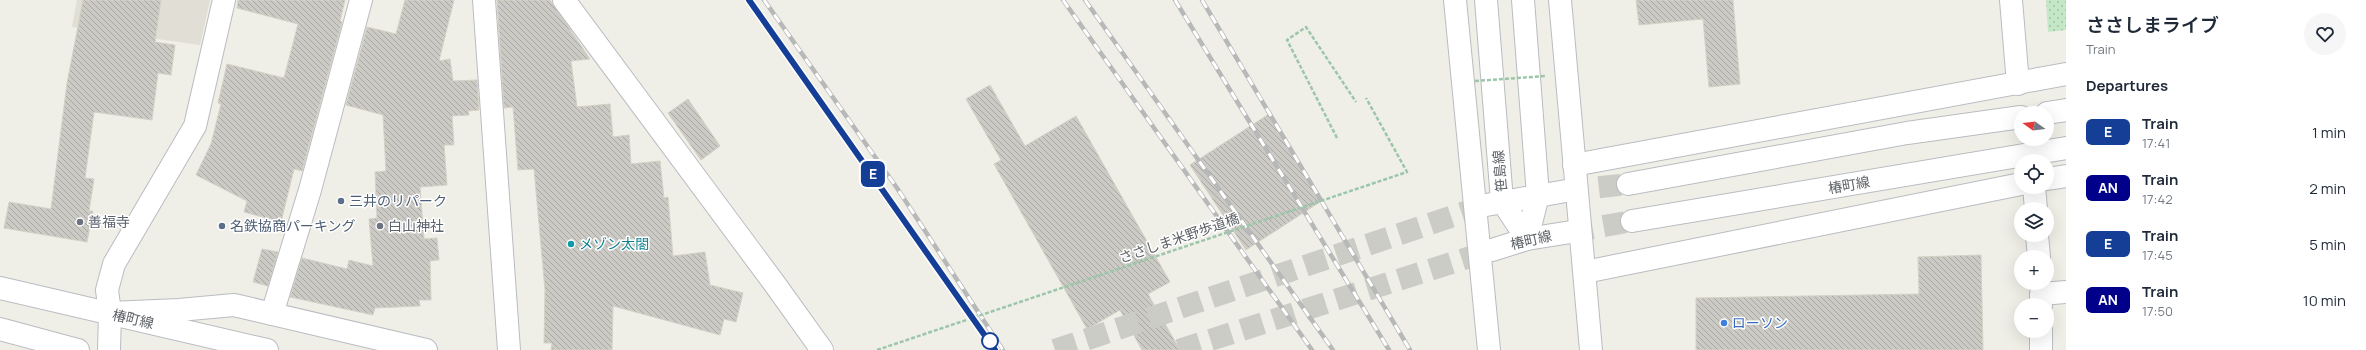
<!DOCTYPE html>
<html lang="en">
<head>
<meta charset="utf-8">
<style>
	body { margin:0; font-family:Manrope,"Noto Sans JP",sans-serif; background:#f6f6f7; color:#1f2937; height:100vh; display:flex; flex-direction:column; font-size:15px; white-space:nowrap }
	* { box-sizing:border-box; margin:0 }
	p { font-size:13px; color:#747a83 }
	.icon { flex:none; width:22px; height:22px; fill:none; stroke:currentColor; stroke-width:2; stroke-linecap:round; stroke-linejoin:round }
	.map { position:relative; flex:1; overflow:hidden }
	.panel { display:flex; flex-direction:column; background:#fff; width:300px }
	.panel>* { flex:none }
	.badge { padding:0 8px; border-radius:6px; font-size:14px; line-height:26px }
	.needle { width:26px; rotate:284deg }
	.fabs { position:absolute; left:2014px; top:106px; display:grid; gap:8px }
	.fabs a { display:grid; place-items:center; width:40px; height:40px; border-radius:50%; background:#fff; box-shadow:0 4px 16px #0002; font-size:20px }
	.map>.badge { position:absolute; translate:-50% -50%; box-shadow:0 0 0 2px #fff }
	h2 { padding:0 20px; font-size:15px; line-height:36px }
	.round { display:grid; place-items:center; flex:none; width:42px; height:42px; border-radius:21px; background:#f6f6f7 }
	.overview { display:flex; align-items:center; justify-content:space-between; height:68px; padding:0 20px }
	h1 { font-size:19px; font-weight:600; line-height:30px }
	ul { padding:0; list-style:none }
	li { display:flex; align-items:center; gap:12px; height:56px; padding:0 20px }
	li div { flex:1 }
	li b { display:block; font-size:15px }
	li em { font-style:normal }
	li .badge { min-width:44px; font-weight:700; text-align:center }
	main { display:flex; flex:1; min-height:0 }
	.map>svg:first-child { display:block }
	.education { fill:#e0ded5 }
	.park { fill:url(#park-dots) }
	.building { fill:url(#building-back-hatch); stroke:#d5d1c5 }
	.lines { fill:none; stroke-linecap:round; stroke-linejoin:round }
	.tertiary-tunnel { stroke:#ccccc7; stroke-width:22; stroke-dasharray:22 11; stroke-linecap:butt }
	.minor-casing { stroke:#b9bcc0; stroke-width:24 }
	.tertiary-casing { stroke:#b9bcc0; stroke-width:24 }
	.path { stroke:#9bc6a9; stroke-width:2.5; stroke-dasharray:4 2; stroke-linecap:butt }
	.minor { stroke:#fff; stroke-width:22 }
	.tertiary { stroke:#fff; stroke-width:22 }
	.rail-casing { stroke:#b7b8b8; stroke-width:4.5 }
	.rail { stroke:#fff; stroke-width:3; stroke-dasharray:9; stroke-linecap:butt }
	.path-bridge { stroke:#9bc6a9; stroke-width:2.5; stroke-dasharray:4 2; stroke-linecap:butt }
	.line-casing { stroke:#fff; stroke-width:9 }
	.line { stroke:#153f97; stroke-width:6 }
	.service-dot { fill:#5c6f8a; stroke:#fff; stroke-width:1.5 }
	.worship-dot { fill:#6b7280; stroke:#fff; stroke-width:1.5 }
	.culture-dot { fill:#0f9aa8; stroke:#fff; stroke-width:1.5 }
	.shop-dot { fill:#3f7fe0; stroke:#fff; stroke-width:1.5 }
	.stop-dot { fill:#fff; stroke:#153f97; stroke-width:2 }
	.labels { text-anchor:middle; stroke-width:3; stroke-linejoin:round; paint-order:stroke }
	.street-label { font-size:14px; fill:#5e6267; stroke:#fff }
	.service-label { font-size:14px; fill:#4e5e75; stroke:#fff; text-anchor:start }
	.worship-label { font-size:14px; fill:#5b616d; stroke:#fff; text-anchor:start }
	.culture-label { font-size:14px; fill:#0d838f; stroke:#fff; text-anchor:start }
	.shop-label { font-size:14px; fill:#366cbe; stroke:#fff; text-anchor:start }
</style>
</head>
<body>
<main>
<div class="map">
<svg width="2066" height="350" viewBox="0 0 2066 350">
	<defs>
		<pattern id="park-dots" width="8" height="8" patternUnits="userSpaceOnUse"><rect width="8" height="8" fill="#c4e7c6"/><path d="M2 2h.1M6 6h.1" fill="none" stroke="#a2bfa5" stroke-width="1.8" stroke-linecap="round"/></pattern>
		<pattern id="building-back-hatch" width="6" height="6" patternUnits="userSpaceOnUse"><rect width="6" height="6" fill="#cccac4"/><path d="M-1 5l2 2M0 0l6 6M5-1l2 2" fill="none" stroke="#a9a7a3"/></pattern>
	</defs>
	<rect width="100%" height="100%" fill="#f0efe7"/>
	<!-- education -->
	<path class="education" d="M 77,0 L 210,0 L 200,45 L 72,27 Z"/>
	<!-- park -->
	<path class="park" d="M 2046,0 L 2066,0 L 2066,30 L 2048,32 Z"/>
	<!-- building -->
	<g class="building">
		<path d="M 83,0 L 161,0 L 155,42 L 175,45 L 171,75 L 158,73 L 152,120 L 94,112 L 85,178 L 94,179 L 89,211 L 93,211 L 87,242 L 4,228 L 9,202 L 51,209 L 67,83 Z"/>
		<path d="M 238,0 L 345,0 L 340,21 L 342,22 L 302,171 L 294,169 L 281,222 L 244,212 L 247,201 L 196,175 L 211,144 L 221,104 L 218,103 L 227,64 L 284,78 L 298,24 L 237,8 Z"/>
		<path d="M 405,0 L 454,0 L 439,61 L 450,59 L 453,81 L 477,80 L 479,110 L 468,111 L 469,115 L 452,116 L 454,145 L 444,145 L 447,185 L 420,187 L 424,239 L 437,238 L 439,260 L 430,261 L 431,300 L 419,300 L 420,306 L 375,308 L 373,315 L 290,297 L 302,258 L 347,269 L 349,260 L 373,266 L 369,219 L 377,218 L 375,172 L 386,171 L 383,115 L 346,105 L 367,27 L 396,34 Z"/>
		<path d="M 497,0 L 550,0 L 590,59 L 571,61 L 577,107 L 610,104 L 613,137 L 629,135 L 631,164 L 660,161 L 664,198 L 668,197 L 673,256 L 705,252 L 710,285 L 743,293 L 736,322 L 724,319 L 720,335 L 613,306 L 612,350 L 551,350 L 552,343 L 544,343 L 545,290 L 534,169 L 518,170 L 513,107 L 504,108 Z"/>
		<path d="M 1636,0 L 1733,0 L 1740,84 L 1709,87 L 1703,19 L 1639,25 Z"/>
		<path d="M 990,85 L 1025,146 L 1076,116 L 1170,282 L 1148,294 L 1180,350 L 1142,350 L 1120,310 L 1087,329 L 994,164 L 1001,160 L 966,99 Z"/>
		<path d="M 688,99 L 720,146 L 701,160 L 668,113 Z"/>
		<path d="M 1269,114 L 1323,200 L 1246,250 L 1190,165 Z"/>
		<path d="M 262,249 L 278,252 L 268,286 L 253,282 Z"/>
		<path d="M 1981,255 L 1983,350 L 1696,350 L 1696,298 L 1919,294 L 1918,257 Z"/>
	</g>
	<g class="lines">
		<!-- tertiary-tunnel -->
		<g class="tertiary-tunnel">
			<path d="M 1566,191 L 1628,184"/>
			<path d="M 1571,232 L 1632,221"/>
			<path d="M 1055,350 L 1486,205"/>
			<path d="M 1179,350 L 1492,250"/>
		</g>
		<defs>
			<g id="minor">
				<path d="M 224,0 L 195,126 L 114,264 L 107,290 L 110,313 L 179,310 L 234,305 L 426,350"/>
				<path d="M 484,0 L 509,350"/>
				<path d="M 564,0 L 774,283 L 822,350"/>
				<path d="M 1455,0 L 1489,350"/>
				<path d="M 1560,0 L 1591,350"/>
				<path d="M 2011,0 L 2018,84"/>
				<path d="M 1574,165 L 2066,74"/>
				<path d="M 2047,179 L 2066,176"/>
				<path d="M 2034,187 L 2036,209"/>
				<path d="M 2037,235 L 2039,257"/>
				<path d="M 1585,272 L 2021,184"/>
				<path d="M 2041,305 L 2041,294 L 2066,292"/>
				<path d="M 272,314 L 310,190 L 361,0"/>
				<path d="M 2041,350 L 2041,331"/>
			</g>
			<g id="tertiary">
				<path d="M 1486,0 L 1502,201 L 1527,239"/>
				<path d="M 1523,0 L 1538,195 L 1527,239"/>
				<path d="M 2047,113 L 2066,110"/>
				<path d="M 1628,184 L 1907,133 L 2021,117"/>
				<path d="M 1486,205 L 1566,191"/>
				<path d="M 1632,221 L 2066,148"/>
				<path d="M 1492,250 L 1527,239 L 1571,232"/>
				<path d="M 0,288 L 267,350"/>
				<path d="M 0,329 L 78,350"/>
				<path d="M 109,350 L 110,313"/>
			</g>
		</defs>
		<!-- minor casing -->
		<use href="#minor" class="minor-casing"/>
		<!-- tertiary casing -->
		<use href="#tertiary" class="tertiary-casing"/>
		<!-- path -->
		<path class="path" d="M 1337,138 L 1287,40 L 1306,27 L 1356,102"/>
		<!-- minor -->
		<use href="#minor" class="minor"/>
		<!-- tertiary -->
		<use href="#tertiary" class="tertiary"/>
		<defs>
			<g id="rail">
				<path d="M 749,0 L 995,350"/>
				<path d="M 764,0 L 897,188 L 1003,350"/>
				<path d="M 1063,0 L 1312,350"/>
				<path d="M 1085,0 L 1333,350"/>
				<path d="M 1175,0 L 1389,350"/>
				<path d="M 1202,0 L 1410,350"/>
			</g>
		</defs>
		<!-- rail casing -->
		<use href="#rail" class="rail-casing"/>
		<!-- rail -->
		<use href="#rail" class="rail"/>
		<!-- path-bridge -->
		<g class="path-bridge">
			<path d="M 1475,81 L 1546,76"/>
			<path d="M 877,350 L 1407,172 L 1366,98"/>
		</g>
	</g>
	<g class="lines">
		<defs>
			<path id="line" d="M 749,0 L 995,350"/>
		</defs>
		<!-- line casing -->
		<use href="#line" class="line-casing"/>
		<!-- line -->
		<use href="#line" class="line"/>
	</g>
	<!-- markers -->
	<g class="service-dot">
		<circle cx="341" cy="201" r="4"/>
		<circle cx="222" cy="226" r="4"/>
	</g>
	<g class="worship-dot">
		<circle cx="80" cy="222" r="4"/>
		<circle cx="380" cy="226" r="4"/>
	</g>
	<circle class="culture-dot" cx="571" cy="244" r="4"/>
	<circle class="shop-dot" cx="1724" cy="323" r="4"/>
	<circle class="stop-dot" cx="990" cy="341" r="8"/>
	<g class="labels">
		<!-- street labels -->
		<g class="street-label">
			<text transform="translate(1500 171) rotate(-95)" y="5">笹島線</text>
			<text transform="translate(1849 185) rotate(-10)" y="5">椿町線</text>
			<text transform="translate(1179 238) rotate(-19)" y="5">ささしま米野歩道橋</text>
			<text transform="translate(1531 240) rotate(-13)" y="5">椿町線</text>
			<text transform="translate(133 319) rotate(13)" y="5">椿町線</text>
		</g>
		<!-- service labels -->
		<g class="service-label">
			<text x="349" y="206">三井のリパーク</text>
			<text x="230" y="231">名鉄協商パーキング</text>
		</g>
		<!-- worship labels -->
		<g class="worship-label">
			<text x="88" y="227">善福寺</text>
			<text x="388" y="231">白山神社</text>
		</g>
		<!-- culture labels -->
		<g class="culture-label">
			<text x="579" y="249">メゾン太閤</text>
		</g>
		<!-- shop labels -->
		<g class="shop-label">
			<text x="1732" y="328">ローソン</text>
		</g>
	</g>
</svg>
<div class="fabs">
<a><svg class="needle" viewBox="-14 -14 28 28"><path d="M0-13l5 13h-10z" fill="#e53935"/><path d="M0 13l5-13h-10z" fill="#747a83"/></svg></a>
<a><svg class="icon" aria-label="locate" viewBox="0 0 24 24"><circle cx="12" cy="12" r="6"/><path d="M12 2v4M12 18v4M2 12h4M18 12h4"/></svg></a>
<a><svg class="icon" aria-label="layers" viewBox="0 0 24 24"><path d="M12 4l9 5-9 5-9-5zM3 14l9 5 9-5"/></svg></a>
<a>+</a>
<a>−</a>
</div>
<b class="badge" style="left:873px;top:174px;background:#153f97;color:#fff">E</b>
</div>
<section class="panel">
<div class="overview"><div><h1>ささしまライブ</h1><p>Train</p></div><a class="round"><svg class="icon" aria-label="heart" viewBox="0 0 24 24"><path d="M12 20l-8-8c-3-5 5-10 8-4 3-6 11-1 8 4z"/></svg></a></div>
<h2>Departures</h2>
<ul>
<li><span class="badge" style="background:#153f97;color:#fff">E</span><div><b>Train</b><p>17:41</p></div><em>1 min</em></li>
<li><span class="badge" style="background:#00008b;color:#fff">AN</span><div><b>Train</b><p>17:42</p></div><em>2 min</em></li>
<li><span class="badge" style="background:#153f97;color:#fff">E</span><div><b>Train</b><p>17:45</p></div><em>5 min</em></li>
<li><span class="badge" style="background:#00008b;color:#fff">AN</span><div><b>Train</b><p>17:50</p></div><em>10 min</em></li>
</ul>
</section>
</main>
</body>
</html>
